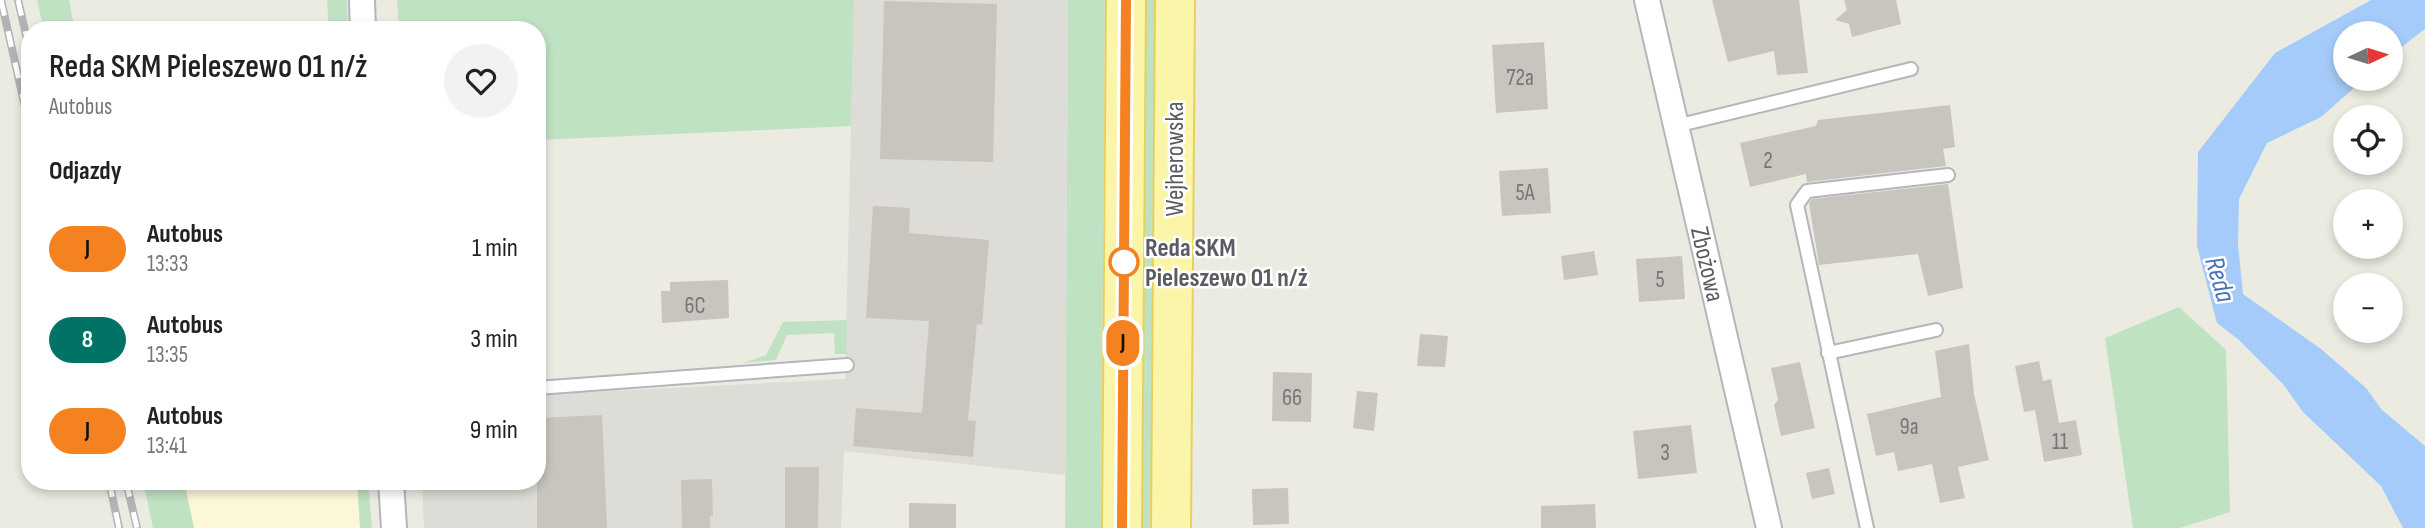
<!DOCTYPE html>
<html lang="pl">
<head>
<meta charset="utf-8">
<style>
	body { margin:0; font-family:"Sofia Sans Condensed",sans-serif; background:#f2f2f2; color:#222; height:100vh; display:flex; flex-direction:column; font-size:26px; white-space:nowrap }
	* { box-sizing:border-box; margin:0 }
	p { font-size:23px; color:#767676 }
	.icon { flex:none; width:38px; height:38px; fill:none; stroke:currentColor; stroke-width:2; stroke-linecap:round; stroke-linejoin:round }
	.map { position:relative; flex:1; overflow:hidden }
	.details { position:absolute; left:21px; top:21px; width:525px; height:469px; display:flex; flex-direction:column; background:#fff; border-radius:28px; box-shadow:0 4px 10px #0003 }
	.details>* { flex:none }
	.badge { padding:0 14px; border-radius:23px; font-size:24px; line-height:46px }
	.needle { width:46px; rotate:86deg }
	.tools { position:absolute; left:2333px; top:21px; display:grid; gap:14px }
	.tools a { display:grid; place-items:center; width:70px; height:70px; border-radius:50%; background:#fff; box-shadow:0 4px 10px #0003; font-size:35px }
	.map>.badge { position:absolute; translate:-50% -50%; box-shadow:0 0 0 4px #fff }
	h2 { padding:0 28px; font-size:26px; line-height:63px }
	.round { display:grid; place-items:center; flex:none; width:74px; height:74px; border-radius:37px; background:#f2f2f2 }
	.head { display:flex; align-items:center; justify-content:space-between; height:119px; padding:0 28px }
	h1 { font-size:33px; font-weight:600; line-height:52px }
	ul { padding:0; list-style:none }
	li { display:flex; align-items:center; gap:21px; height:91px; padding:0 28px }
	li div { flex:1 }
	li b { display:block; font-size:26px }
	li em { font-style:normal }
	li .badge { min-width:77px; font-weight:700; text-align:center }
	.map>svg:first-child { display:block }
	.commercial { fill:#fbf7d7 }
	.industrial { fill:#dddcd6 }
	.green { fill:#bfe2c3 }
	.water { fill:#a4cbf9 }
	.building { fill:#c7c5be }
	.lines { fill:none; stroke-linecap:round; stroke-linejoin:round }
	.lane-casing { stroke:#b4b6bb; stroke-width:16 }
	.street-casing { stroke:#b4b6bb; stroke-width:28 }
	.primary-casing { stroke:#e8d05f; stroke-width:42 }
	.lane { stroke:#fff; stroke-width:12 }
	.street { stroke:#fff; stroke-width:24 }
	.primary { stroke:#faf5a9; stroke-width:38 }
	.rail-casing { stroke:#b2b3b3; stroke-width:8 }
	.rail { stroke:#fff; stroke-width:5; stroke-dasharray:16; stroke-linecap:butt }
	.line-casing { stroke:#fff; stroke-width:16 }
	.line { stroke:#f58220; stroke-width:10 }
	.stop-dot { fill:#fff; stroke:#f58220; stroke-width:3.5 }
	.labels { text-anchor:middle; stroke-width:5; stroke-linejoin:round; paint-order:stroke }
	.number-label { font-size:23px; fill:#757678 }
	.street-label { font-size:26px; fill:#5a5c61; stroke:#fff }
	.stop-label { font-size:26px; font-weight:bold; fill:#5a5c61; stroke:#fff; text-anchor:start }
	.water-label { font-size:28px; font-style:italic; fill:#4974ba; stroke:#fff }
</style>
</head>
<body>
<div class="map">
<svg width="2425" height="528" viewBox="0 0 2425 528">
	<rect width="100%" height="100%" fill="#ecebe2"/>
	<!-- commercial -->
	<path class="commercial" d="M 184,481 L 357,481 L 360,528 L 194,528 Z"/>
	<!-- industrial -->
	<path class="industrial" d="M 854,0 L 1068,0 L 1065,475 L 844,451 L 841,528 L 424,528 L 422,481 L 537,481 L 537,395 L 845,379 Z"/>
	<!-- green -->
	<g class="green">
		<path d="M 37,0 L 69,0 L 75,30 L 44,30 Z"/>
		<path d="M 327,0 L 347,0 L 348,30 L 329,30 Z"/>
		<path d="M 397,0 L 854,0 L 851,126 L 537,140 L 537,30 L 399,30 Z"/>
		<path d="M 1068,0 L 1105,0 L 1101,528 L 1065,528 Z"/>
		<path d="M 1144,0 L 1157,0 L 1153,528 L 1140,528 Z"/>
		<path d="M 2179,307 L 2226,350 L 2230,512 L 2180,528 L 2133,528 L 2105,338 Z"/>
		<path d="M 847,320 L 846,354 L 835,354 L 834,333 L 787,335 L 776,360 L 743,363 L 766,355 L 783,322 Z"/>
		<path d="M 143,481 L 184,481 L 194,528 L 153,528 Z"/>
		<path d="M 357,481 L 368,481 L 372,528 L 360,528 Z"/>
	</g>
	<!-- water -->
	<path class="water" d="M 2371,0 L 2425,0 L 2425,29 L 2391,55 L 2390,33 L 2345,33 L 2345,79 L 2364,79 L 2321,117 L 2267,143 L 2239,199 L 2238,244 L 2243,294 L 2321,349 L 2366,388 L 2382,410 L 2425,446 L 2425,528 L 2403,528 L 2381,486 L 2303,412 L 2283,384 L 2239,340 L 2217,323 L 2197,246 L 2198,152 L 2275,53 Z"/>
	<!-- building -->
	<g class="building">
		<path d="M 1712,0 L 1799,0 L 1808,73 L 1777,75 L 1774,51 L 1728,62 Z"/>
		<path d="M 1844,0 L 1896,0 L 1901,24 L 1852,37 L 1849,24 L 1835,20 L 1847,10 Z"/>
		<path d="M 884,1 L 997,4 L 993,162 L 880,159 Z"/>
		<path d="M 1544,42 L 1548,109 L 1496,113 L 1492,45 Z"/>
		<path d="M 1950,105 L 1955,147 L 1943,149 L 1946,166 L 1807,182 L 1806,174 L 1750,187 L 1740,143 L 1816,126 L 1818,120 Z"/>
		<path d="M 1548,168 L 1551,213 L 1502,216 L 1499,171 Z"/>
		<path d="M 1948,184 L 1963,288 L 1928,296 L 1918,254 L 1819,265 L 1809,203 L 1812,199 Z"/>
		<path d="M 873,206 L 910,208 L 909,233 L 989,240 L 982,325 L 977,324 L 968,420 L 976,421 L 973,457 L 853,446 L 856,408 L 922,413 L 929,321 L 866,318 Z"/>
		<path d="M 1594,251 L 1598,275 L 1564,280 L 1561,256 Z"/>
		<path d="M 1682,256 L 1685,299 L 1639,302 L 1636,259 Z"/>
		<path d="M 728,280 L 729,318 L 662,323 L 661,291 L 670,291 L 670,282 Z"/>
		<path d="M 1420,334 L 1448,336 L 1445,367 L 1417,366 Z"/>
		<path d="M 1969,344 L 1974,394 L 1989,460 L 1958,467 L 1965,498 L 1940,503 L 1932,464 L 1898,471 L 1894,452 L 1876,456 L 1867,414 L 1941,397 L 1935,351 Z"/>
		<path d="M 2039,361 L 2043,381 L 2051,379 L 2059,423 L 2076,420 L 2082,455 L 2044,462 L 2035,410 L 2024,412 L 2015,366 Z"/>
		<path d="M 1800,362 L 1815,428 L 1781,436 L 1774,405 L 1778,400 L 1771,368 Z"/>
		<path d="M 1273,372 L 1312,373 L 1311,422 L 1272,421 Z"/>
		<path d="M 1357,391 L 1378,393 L 1374,431 L 1353,428 Z"/>
		<path d="M 602,415 L 607,528 L 537,528 L 537,418 Z"/>
		<path d="M 1691,425 L 1697,473 L 1638,479 L 1633,431 Z"/>
		<path d="M 785,467 L 819,467 L 818,528 L 785,528 Z"/>
		<path d="M 1829,468 L 1835,494 L 1812,499 L 1806,473 Z"/>
		<path d="M 712,479 L 713,516 L 710,516 L 710,528 L 682,528 L 681,480 Z"/>
		<path d="M 1288,488 L 1289,524 L 1253,525 L 1252,489 Z"/>
		<path d="M 909,503 L 956,504 L 956,528 L 909,528 Z"/>
		<path d="M 1595,504 L 1596,528 L 1541,528 L 1541,506 Z"/>
	</g>
	<g class="lines">
		<defs>
			<g id="lane">
				<path d="M 1676,126 L 1911,69"/>
				<path d="M 1828,353 L 1936,330"/>
				<path d="M 537,388 L 847,365"/>
				<path d="M 1867,528 L 1797,205 L 1807,191 L 1948,175"/>
			</g>
			<g id="street">
				<path d="M 362,0 L 363,30"/>
				<path d="M 1647,0 L 1769,528"/>
				<path d="M 391,481 L 394,528"/>
			</g>
			<g id="primary">
				<path d="M 1122,528 L 1126,0"/>
				<path d="M 1171,528 L 1175,0"/>
			</g>
		</defs>
		<!-- lane casing -->
		<use href="#lane" class="lane-casing"/>
		<!-- street casing -->
		<use href="#street" class="street-casing"/>
		<!-- primary casing -->
		<use href="#primary" class="primary-casing"/>
		<!-- lane -->
		<use href="#lane" class="lane"/>
		<!-- street -->
		<use href="#street" class="street"/>
		<!-- primary -->
		<use href="#primary" class="primary"/>
		<defs>
			<g id="rail">
				<path d="M 1,0 L 30,129"/>
				<path d="M 18,0 L 30,52"/>
				<path d="M 109,481 L 119,528"/>
				<path d="M 126,481 L 137,528"/>
			</g>
		</defs>
		<!-- rail casing -->
		<use href="#rail" class="rail-casing"/>
		<!-- rail -->
		<use href="#rail" class="rail"/>
	</g>
	<g class="lines">
		<defs>
			<path id="line" d="M 1122,528 L 1126,0"/>
		</defs>
		<!-- line casing -->
		<use href="#line" class="line-casing"/>
		<!-- line -->
		<use href="#line" class="line"/>
	</g>
	<!-- markers -->
	<circle class="stop-dot" cx="1124" cy="262" r="14"/>
	<g class="labels">
		<!-- number labels -->
		<g class="number-label">
			<text x="1520" y="85">72a</text>
			<text x="1768" y="168">2</text>
			<text x="1525" y="200">5A</text>
			<text x="1660" y="287">5</text>
			<text x="695" y="313">6C</text>
			<text x="1292" y="405">66</text>
			<text x="1909" y="434">9a</text>
			<text x="2060" y="449">11</text>
			<text x="1665" y="460">3</text>
		</g>
		<!-- street labels -->
		<g class="street-label">
			<text transform="translate(1174 159) rotate(-90)" y="9">Wejherowska</text>
			<text transform="translate(1708 264) rotate(77)" y="9">Zbożowa</text>
		</g>
		<!-- stop labels -->
		<g class="stop-label">
			<text x="1145" y="256">Reda SKM<tspan x="1145" dy="30">Pieleszewo 01 n/ż</tspan></text>
		</g>
		<!-- water labels -->
		<g class="water-label">
			<text transform="translate(2221 279) rotate(73)" y="10">Reda</text>
		</g>
	</g>
</svg>
<div class="tools">
<a><svg class="needle" viewBox="-14 -14 28 28"><path d="M0-13l5 13h-10z" fill="#e53935"/><path d="M0 13l5-13h-10z" fill="#767676"/></svg></a>
<a><svg class="icon" aria-label="locate" viewBox="0 0 24 24"><circle cx="12" cy="12" r="6"/><path d="M12 2v4M12 18v4M2 12h4M18 12h4"/></svg></a>
<a>+</a>
<a>−</a>
</div>
<b class="badge" style="left:1123px;top:343px;background:#f58220;color:#111">J</b>
<section class="details">
<div class="head"><div><h1>Reda SKM Pieleszewo 01 n/ż</h1><p>Autobus</p></div><a class="round"><svg class="icon" aria-label="heart" viewBox="0 0 24 24"><path d="M12 20l-8-8c-3-5 5-10 8-4 3-6 11-1 8 4z"/></svg></a></div>
<h2>Odjazdy</h2>
<ul>
<li><span class="badge" style="background:#f58220;color:#111">J</span><div><b>Autobus</b><p>13:33</p></div><em>1 min</em></li>
<li><span class="badge" style="background:#007367;color:#fff">8</span><div><b>Autobus</b><p>13:35</p></div><em>3 min</em></li>
<li><span class="badge" style="background:#f58220;color:#111">J</span><div><b>Autobus</b><p>13:41</p></div><em>9 min</em></li>
</ul>
</section>
</div>
</body>
</html>
